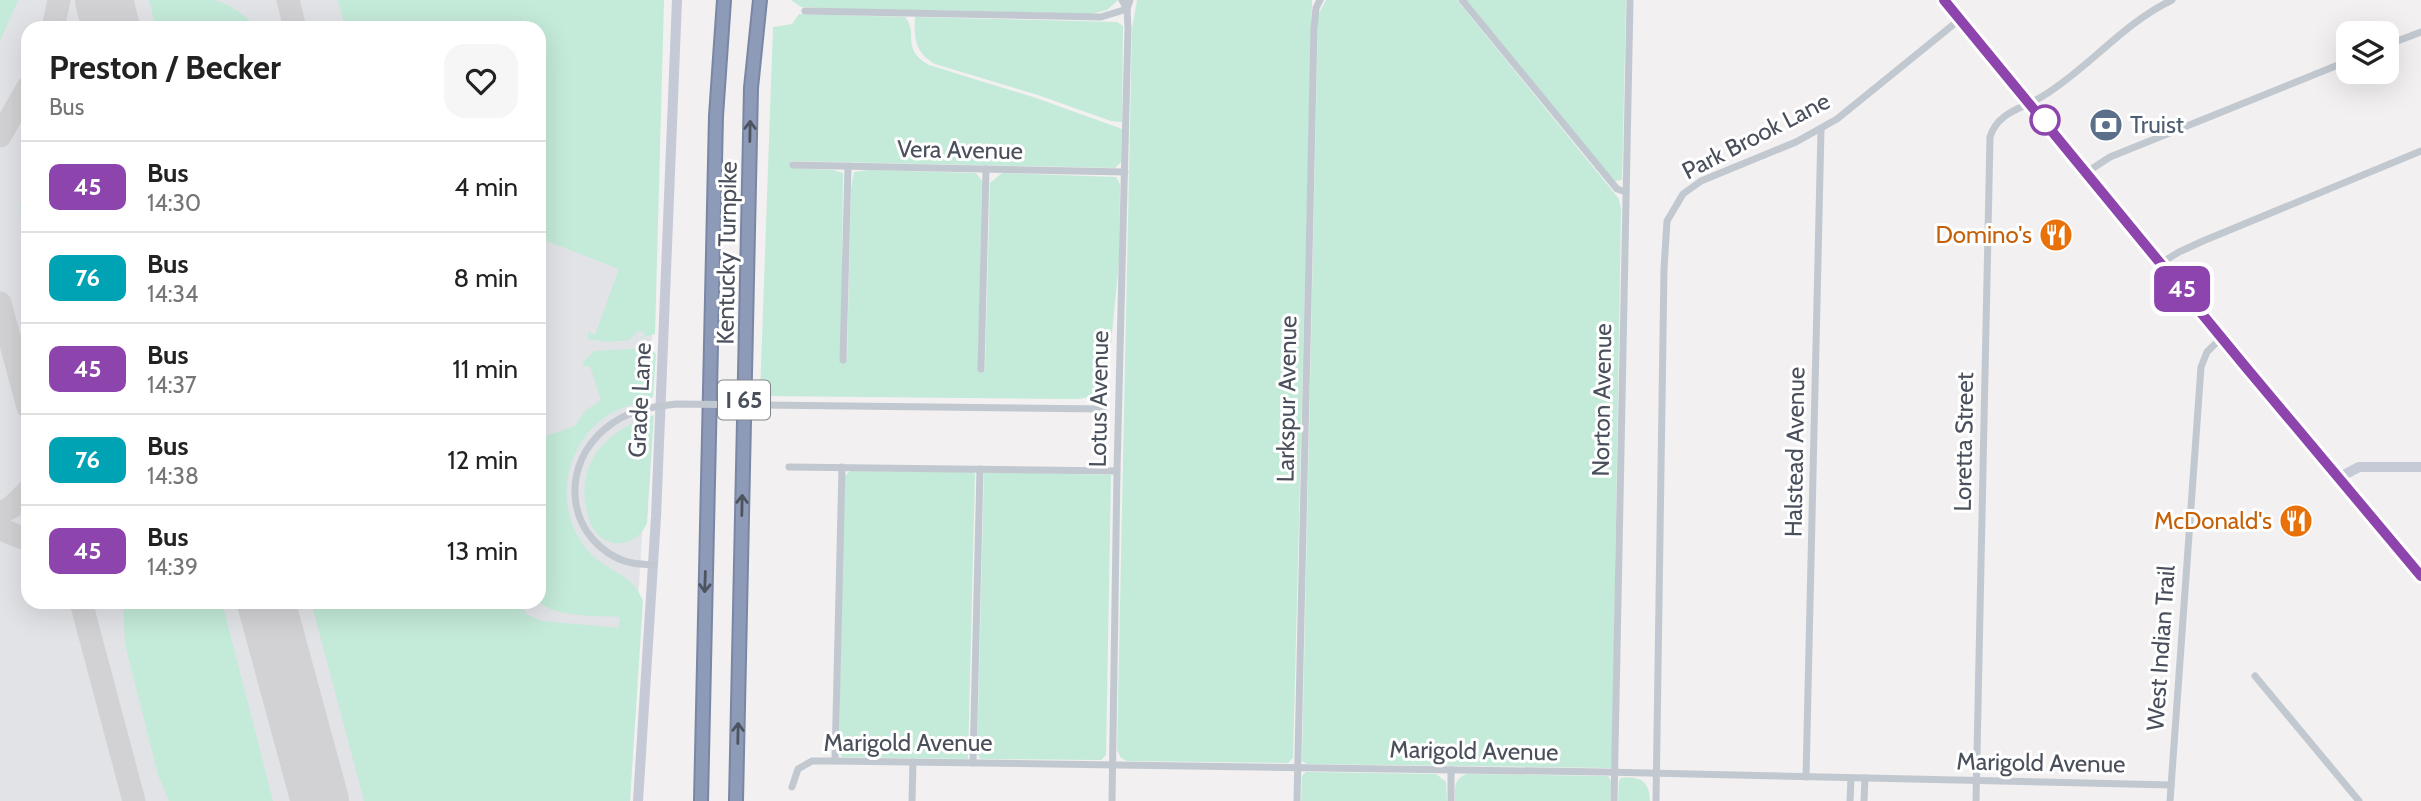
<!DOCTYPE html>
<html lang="en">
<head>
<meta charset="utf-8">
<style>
	body { margin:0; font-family:Cabin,sans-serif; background:#f6f6f6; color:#222; height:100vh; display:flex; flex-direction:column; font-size:26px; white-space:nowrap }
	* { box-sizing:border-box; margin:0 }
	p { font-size:23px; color:#767676 }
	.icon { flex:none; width:38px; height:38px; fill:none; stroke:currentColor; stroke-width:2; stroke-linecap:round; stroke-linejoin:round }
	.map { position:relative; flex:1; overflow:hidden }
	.side { position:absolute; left:21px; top:21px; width:525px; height:588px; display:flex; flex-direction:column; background:#fff; border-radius:21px; box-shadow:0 7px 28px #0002 }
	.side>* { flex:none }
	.badge { padding:0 14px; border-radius:10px; font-size:24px; line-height:46px }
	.controls { position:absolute; left:2336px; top:21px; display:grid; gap:14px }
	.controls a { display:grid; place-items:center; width:63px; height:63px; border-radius:14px; background:#fff; box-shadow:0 7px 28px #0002; font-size:35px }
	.map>.badge { position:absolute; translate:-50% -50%; box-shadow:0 0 0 4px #fff }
	.round { display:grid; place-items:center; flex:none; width:74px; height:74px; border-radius:21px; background:#f6f6f6 }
	.overview { display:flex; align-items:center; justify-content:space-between; height:119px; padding:0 28px }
	h1 { font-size:33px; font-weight:700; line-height:52px }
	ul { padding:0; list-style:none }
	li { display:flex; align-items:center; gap:21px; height:91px; padding:0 28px; border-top:2px solid #e0e0e0 }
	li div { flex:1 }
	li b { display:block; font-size:26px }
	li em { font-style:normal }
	li .badge { min-width:77px; font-weight:700; text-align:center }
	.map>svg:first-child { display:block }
	.airport { fill:#e2e3e7; fill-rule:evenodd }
	.green { fill:#c4ead9 }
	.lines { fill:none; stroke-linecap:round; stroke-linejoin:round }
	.taxiway { stroke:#d2d2d4; stroke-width:23 }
	.runway { stroke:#d2d2d4; stroke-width:58 }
	.motorway-casing { stroke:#7986a4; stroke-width:16 }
	.minor { stroke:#c2c8d0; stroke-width:7 }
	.secondary { stroke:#c5cad6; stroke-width:10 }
	.primary { stroke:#b3bbcb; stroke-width:10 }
	.motorway { stroke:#8e9bb8; stroke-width:12 }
	.minor-bridge { stroke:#c2c8d0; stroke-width:7 }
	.oneway { stroke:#4d5460 }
	.line-casing { stroke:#fff; stroke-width:16 }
	.line { stroke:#8e44ad; stroke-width:10 }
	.stop-dot { fill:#fff; stroke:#8e44ad; stroke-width:3.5 }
	.labels { text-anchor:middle; stroke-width:6; stroke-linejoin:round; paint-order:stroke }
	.shield { fill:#fff; stroke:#80848c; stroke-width:2 }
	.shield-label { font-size:23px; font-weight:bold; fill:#4a505b }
	.service-label { font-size:24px; fill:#4e5e75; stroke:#fff; text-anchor:start }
	.street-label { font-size:24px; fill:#4a505b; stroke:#fff }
	.food-label { font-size:24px; fill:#c56008; stroke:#fff; text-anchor:end }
</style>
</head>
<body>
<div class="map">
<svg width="2421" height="801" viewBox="0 0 2421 801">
	<rect width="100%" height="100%" fill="#f2f0f0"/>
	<!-- airport -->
	<path class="airport" d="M 0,0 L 662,0 L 650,407 L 637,617 L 622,801 L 0,801 ZM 28,28 L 539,28 L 539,602 L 28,602 Z"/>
	<!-- green -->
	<g class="green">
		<path d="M 0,0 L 18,0 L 0,41 Z"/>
		<path d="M 149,0 C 169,0 192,0 212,0 C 226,2 248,15 254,28 L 156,28 Z"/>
		<path d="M 338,0 L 664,0 L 655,334 L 637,339 L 644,336 L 643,331 L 637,332 L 629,340 L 608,342 L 588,339 L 588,332 L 595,335 L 619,269 L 539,238 L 539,28 L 345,28 Z"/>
		<path d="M 791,0 L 1118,0 L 1107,10 L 1091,14 L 935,10 L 911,12 L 801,7 Z"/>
		<path d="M 1137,0 L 1312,0 L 1293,758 L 1288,763 L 1127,761 L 1121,758 L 1117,750 L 1132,29 Z"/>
		<path d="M 1326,0 L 1457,0 L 1619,199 L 1621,209 L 1612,768 L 1307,764 L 1302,761 L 1318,15 Z"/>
		<path d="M 1466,0 L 1626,0 L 1622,180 L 1614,181 Z"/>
		<path d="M 799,14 L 905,17 C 919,33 900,49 929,65 L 1036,98 L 1122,129 L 1121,162 L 1115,168 L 791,161 L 792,168 L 833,170 L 843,173 L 841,360 L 847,358 L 851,189 L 854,172 L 868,170 L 976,173 L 982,181 L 978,370 L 985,370 L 990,183 L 1002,173 L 1116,177 L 1120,184 L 1119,261 L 1108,375 C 1101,391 1095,397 1078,399 L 760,396 L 773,27 L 792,24 Z"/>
		<path d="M 915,17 L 1117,22 L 1123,26 L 1122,122 L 1111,121 L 1038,95 L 935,64 C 915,52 914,39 915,17 Z"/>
		<path d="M 28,171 L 28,257 L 20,207 Z"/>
		<path d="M 646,348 L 652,350 L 656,354 L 653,397 C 638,403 622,406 608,415 C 563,445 552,510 589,552 C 608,573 632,572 643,601 L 630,801 L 364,801 L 311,602 L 521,602 L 526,614 L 542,621 L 619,628 L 620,617 C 598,616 554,617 539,602 L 539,559 L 546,555 L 539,532 L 539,438 L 575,426 L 586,410 L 601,400 L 590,366 L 583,366 L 584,361 L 594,351 Z"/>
		<path d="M 654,415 L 647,523 C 638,545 610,551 595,531 C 589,522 586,510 585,500 C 580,455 614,427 654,415 Z"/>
		<path d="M 850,471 L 972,472 L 975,474 L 968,759 L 842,757 L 839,752 L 843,478 Z"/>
		<path d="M 984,472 L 1111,475 L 1106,755 L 1101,760 L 981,759 L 977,754 Z"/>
		<path d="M 123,602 L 222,602 L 273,801 L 169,801 L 158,775 L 125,644 Z"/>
		<path d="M 1306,772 L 1436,774 L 1446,782 L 1447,801 L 1301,801 L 1302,776 Z"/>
		<path d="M 1467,774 L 1608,776 L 1611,781 L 1610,801 L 1455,801 C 1455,788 1453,779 1467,774 Z"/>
		<path d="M 1621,778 C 1641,776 1649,781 1650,801 L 1618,801 L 1619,781 Z"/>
	</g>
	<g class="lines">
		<!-- taxiway -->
		<g class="taxiway">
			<path d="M 288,0 L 295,28"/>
			<path d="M 53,28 L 59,0"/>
			<path d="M 0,136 L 28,87"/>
			<path d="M 0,303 L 28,407"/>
			<path d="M 0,513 L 12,507 L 28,491"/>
			<path d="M 0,529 L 28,540"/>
			<path d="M 81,602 L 134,801"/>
		</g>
		<!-- runway -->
		<g class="runway">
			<path d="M 104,0 L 111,28"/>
			<path d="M 266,602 L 320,801"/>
		</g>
		<defs>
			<g id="motorway">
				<path d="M 701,801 L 716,116 L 724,0"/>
				<path d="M 736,801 L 751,88 L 760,0"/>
			</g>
		</defs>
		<!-- motorway casing -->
		<use href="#motorway" class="motorway-casing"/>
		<!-- minor -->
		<g class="minor">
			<path d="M 1462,0 L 1617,189 L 1626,192"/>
			<path d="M 805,11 L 1101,17 L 1127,9 L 1130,0"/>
			<path d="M 2387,45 L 2421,32"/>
			<path d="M 793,165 L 1125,172"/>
			<path d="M 2087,172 L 2110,157 L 2348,61"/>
			<path d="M 2161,263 L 2179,252 L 2203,241 L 2421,151"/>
			<path d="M 843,360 L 848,166"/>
			<path d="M 981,369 L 986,169"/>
			<path d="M 789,467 L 1117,471"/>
			<path d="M 2255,676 L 2359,801"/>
			<path d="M 835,761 L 842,467"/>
			<path d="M 973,763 L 980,469"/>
			<path d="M 1806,777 L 1821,129"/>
			<path d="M 792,787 L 798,769 L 812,761 L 835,761 L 1604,772 L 2171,785"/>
			<path d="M 912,801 L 913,762"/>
			<path d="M 1112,801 L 1117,471 L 1128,28 L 1127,9 L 1122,0"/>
			<path d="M 1297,801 L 1314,29 L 1316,8 L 1320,0"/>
			<path d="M 1451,801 L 1451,770"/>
			<path d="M 1614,801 L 1630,0"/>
			<path d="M 1656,801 L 1664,269 L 1667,221 L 1683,194 L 1701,181 L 1796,142 L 1837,119 L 1959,20"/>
			<path d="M 1850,801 L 1851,778"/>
			<path d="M 1864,801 L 1865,778"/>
			<path d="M 1976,801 L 1990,137 C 1998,111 2023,109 2043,96 C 2089,68 2122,24 2172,0"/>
			<path d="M 2170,801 L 2201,367 L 2207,352 L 2222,337"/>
		</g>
		<!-- secondary -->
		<g class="secondary">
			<path d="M 2338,478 L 2359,467 L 2421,467"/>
			<path d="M 638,801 L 656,517 L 677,0"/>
		</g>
		<!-- primary -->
		<path class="primary" d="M 1944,0 L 2244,365 L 2421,576"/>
		<!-- motorway -->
		<use href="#motorway" class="motorway"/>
		<!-- minor-bridge -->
		<path class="minor-bridge" d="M 654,565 C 641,564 629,564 617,558 C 565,532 561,464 606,428 C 626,411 650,407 676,404 L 1104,409"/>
	</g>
	<!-- one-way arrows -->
	<defs><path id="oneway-shaft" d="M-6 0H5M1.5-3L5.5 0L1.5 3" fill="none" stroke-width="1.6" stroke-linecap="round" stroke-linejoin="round" transform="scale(1.75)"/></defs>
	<g class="oneway">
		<use href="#oneway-shaft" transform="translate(750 131) rotate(-89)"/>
		<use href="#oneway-shaft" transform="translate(742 505) rotate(-89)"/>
		<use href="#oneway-shaft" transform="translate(705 582) rotate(92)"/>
		<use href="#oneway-shaft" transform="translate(738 733) rotate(-89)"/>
	</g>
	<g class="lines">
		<defs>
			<path id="line" d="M 1944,0 L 2244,365 L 2421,576"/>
		</defs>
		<!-- line casing -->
		<use href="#line" class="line-casing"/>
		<!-- line -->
		<use href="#line" class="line"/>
	</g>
	<!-- icons -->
	<defs>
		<symbol id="bank-disc" viewBox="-11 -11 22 22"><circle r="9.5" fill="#5c6f8a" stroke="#fff"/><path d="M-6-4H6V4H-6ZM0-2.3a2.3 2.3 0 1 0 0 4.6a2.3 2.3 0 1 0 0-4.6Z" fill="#fff"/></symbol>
		<symbol id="restaurant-disc" viewBox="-11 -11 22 22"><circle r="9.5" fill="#e8710a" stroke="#fff"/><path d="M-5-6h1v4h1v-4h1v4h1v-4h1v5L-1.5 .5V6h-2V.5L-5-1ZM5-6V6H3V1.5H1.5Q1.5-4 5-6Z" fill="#fff"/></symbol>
	</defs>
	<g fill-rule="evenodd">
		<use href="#bank-disc" x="2087" y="106" width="38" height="38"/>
		<use href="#restaurant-disc" x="2037" y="216" width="38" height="38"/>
		<use href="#restaurant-disc" x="2277" y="502" width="38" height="38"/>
	</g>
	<!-- markers -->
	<circle class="stop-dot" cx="2045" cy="120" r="14"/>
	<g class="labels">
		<!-- shield labels -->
		<rect class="shield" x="718" y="380.5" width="52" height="39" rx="5"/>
		<g class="shield-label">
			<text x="744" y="408">I 65</text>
		</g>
		<!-- service labels -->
		<g class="service-label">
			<text x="2130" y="133">Truist</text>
		</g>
		<!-- street labels -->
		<g class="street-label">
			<text transform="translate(1756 136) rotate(-27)" y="8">Park Brook Lane</text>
			<text transform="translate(960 150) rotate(1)" y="8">Vera Avenue</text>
			<text transform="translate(727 253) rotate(-89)" y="8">Kentucky Turnpike</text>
			<text transform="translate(1099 399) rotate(-89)" y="8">Lotus Avenue</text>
			<text transform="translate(1287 399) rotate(-89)" y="8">Larkspur Avenue</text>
			<text transform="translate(640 400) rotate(-87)" y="8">Grade Lane</text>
			<text transform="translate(1602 400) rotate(-89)" y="8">Norton Avenue</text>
			<text transform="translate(1964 442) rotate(-89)" y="8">Loretta Street</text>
			<text transform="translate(1795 452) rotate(-89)" y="8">Halstead Avenue</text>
			<text transform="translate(2161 648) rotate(-86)" y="8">West Indian Trail</text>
			<text x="908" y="751">Marigold Avenue</text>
			<text transform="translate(1474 751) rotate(1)" y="8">Marigold Avenue</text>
			<text transform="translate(2041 763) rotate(1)" y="8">Marigold Avenue</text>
		</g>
		<!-- food labels -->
		<g class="food-label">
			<text x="2032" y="243">Domino's</text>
			<text x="2272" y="529">McDonald's</text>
		</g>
	</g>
</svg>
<div class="controls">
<a><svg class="icon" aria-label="layers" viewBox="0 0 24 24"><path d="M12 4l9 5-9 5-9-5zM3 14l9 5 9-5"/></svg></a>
</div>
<b class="badge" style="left:2182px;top:289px;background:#8e44ad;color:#fff">45</b>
<section class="side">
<div class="overview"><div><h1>Preston / Becker</h1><p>Bus</p></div><a class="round"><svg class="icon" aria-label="heart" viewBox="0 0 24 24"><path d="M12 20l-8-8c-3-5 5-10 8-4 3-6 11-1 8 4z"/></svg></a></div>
<ul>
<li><span class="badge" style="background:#8e44ad;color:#fff">45</span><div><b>Bus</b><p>14:30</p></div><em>4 min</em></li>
<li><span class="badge" style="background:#00a3b4;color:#fff">76</span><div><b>Bus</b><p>14:34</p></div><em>8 min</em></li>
<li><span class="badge" style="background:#8e44ad;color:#fff">45</span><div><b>Bus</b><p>14:37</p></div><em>11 min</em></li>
<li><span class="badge" style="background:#00a3b4;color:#fff">76</span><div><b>Bus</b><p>14:38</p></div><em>12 min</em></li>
<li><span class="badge" style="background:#8e44ad;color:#fff">45</span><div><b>Bus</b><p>14:39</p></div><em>13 min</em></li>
</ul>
</section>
</div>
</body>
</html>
